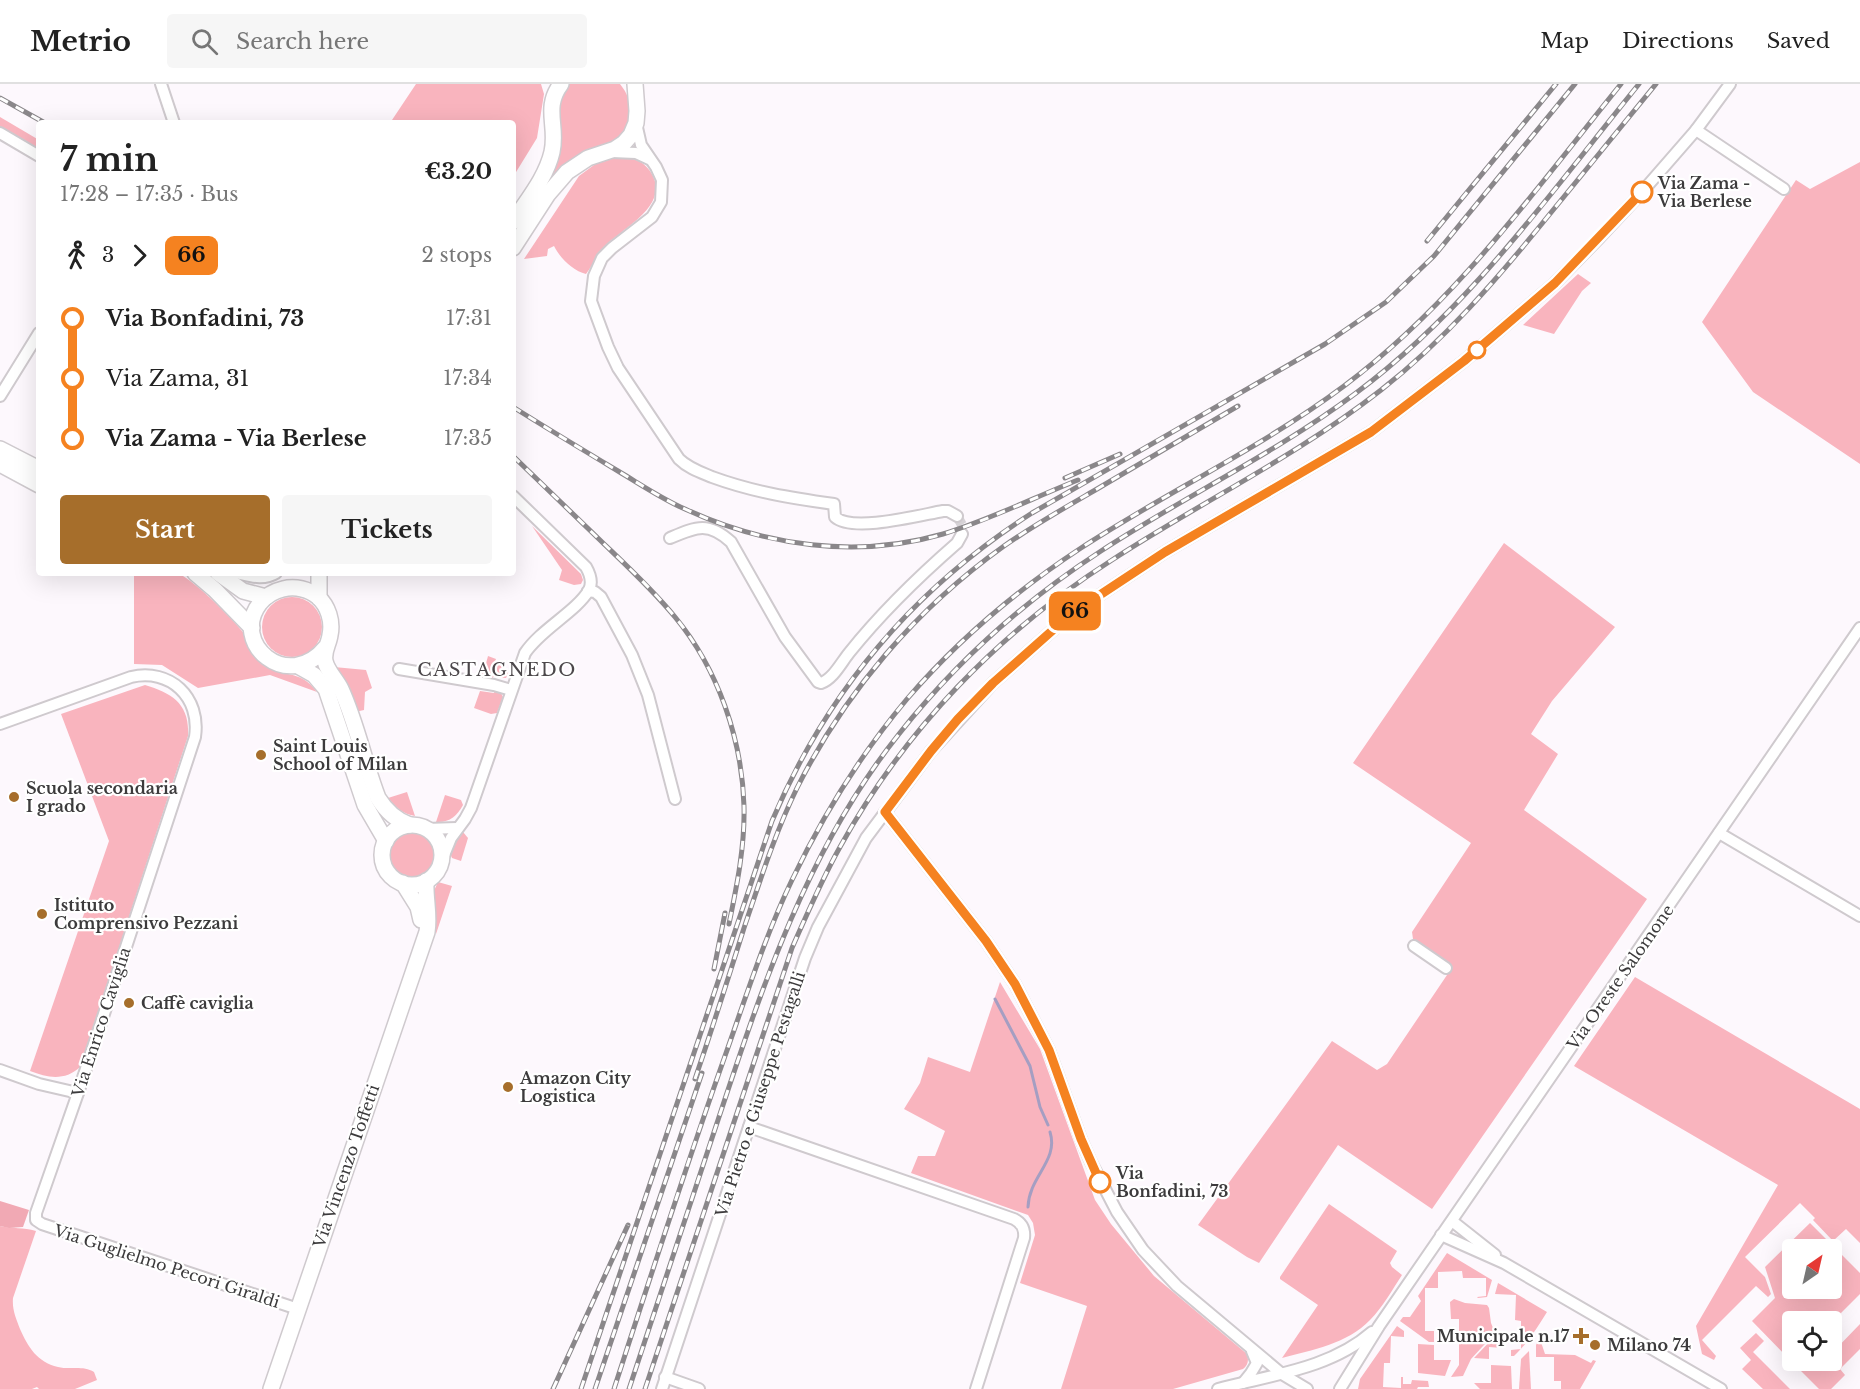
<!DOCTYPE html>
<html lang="en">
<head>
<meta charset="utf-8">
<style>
	body { margin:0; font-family:"Libre Baskerville",serif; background:#f6f6f6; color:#222; height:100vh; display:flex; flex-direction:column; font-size:22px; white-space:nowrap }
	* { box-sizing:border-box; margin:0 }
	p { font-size:20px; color:#767676 }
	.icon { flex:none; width:33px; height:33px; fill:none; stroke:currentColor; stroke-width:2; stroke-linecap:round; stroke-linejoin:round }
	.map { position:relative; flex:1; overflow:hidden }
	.panel { position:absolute; left:36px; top:36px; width:480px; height:456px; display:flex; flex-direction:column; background:#fff; border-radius:6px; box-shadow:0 6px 24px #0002 }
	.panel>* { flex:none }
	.badge { padding:0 12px; border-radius:9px; font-size:21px; line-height:39px }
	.needle { width:39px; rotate:34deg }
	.buttons { position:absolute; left:1782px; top:1155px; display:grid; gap:12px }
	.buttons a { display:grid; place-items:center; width:60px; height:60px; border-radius:6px; background:#fff; box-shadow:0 6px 24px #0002; font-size:30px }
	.map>.badge { position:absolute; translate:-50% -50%; box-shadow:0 0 0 3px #fff }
	.legs { display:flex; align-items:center; gap:9px; height:66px; padding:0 24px; font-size:20px }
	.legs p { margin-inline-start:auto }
	.summary { display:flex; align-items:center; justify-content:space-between; height:102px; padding:0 24px }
	h1 { font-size:33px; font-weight:800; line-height:45px }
	.button { display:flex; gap:12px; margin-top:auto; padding:12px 24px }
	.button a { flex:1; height:69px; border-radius:6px; background:#a66e2b; color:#fff; font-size:24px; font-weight:800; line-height:69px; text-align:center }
	.button a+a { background:#f6f6f6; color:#222 }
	ul { padding:0 24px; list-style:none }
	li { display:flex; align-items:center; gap:21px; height:60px; font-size:22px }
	li i { display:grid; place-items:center; width:9px; height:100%; margin:0 8px; background:currentColor }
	li i::after { content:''; width:15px; height:15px; margin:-8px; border:4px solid; border-radius:50%; background:#fff }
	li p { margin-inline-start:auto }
	li:first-child i { background:linear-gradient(#0000 50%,currentColor 0) }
	li:last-child i { background:linear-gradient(currentColor 50%,#0000 0) }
	header { display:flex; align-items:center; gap:36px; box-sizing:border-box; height:84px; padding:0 30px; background:#fff; border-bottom:2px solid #e0e0e0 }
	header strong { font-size:28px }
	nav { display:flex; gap:33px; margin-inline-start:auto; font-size:21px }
	.search { width:420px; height:54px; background:#f6f6f6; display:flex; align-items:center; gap:15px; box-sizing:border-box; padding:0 21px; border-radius:6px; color:#767676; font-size:22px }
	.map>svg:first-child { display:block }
	.green { fill:#f9b4be; fill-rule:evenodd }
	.forest { fill:#f1a9b4 }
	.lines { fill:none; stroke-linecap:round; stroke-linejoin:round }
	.stream { stroke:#a59ec2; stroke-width:3 }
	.street-tunnel { stroke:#d6d2d6; stroke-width:10; stroke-dasharray:10 5; stroke-linecap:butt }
	.street-casing { stroke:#cfcace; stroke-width:14 }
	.secondary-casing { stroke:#cfcace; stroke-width:18 }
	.street { stroke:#fff; stroke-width:10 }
	.secondary { stroke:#fff; stroke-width:15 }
	.rail-casing { stroke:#8a878a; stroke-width:5 }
	.rail { stroke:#fff; stroke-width:3; stroke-dasharray:9; stroke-linecap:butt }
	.line-1-casing { stroke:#fff; stroke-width:14 }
	.line-1 { stroke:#f58220; stroke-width:9 }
	.stop-1-dot { fill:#fff; stroke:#f58220; stroke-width:3 }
	.poi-dot { fill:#a66e2b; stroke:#fff; stroke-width:2 }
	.labels { text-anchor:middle; stroke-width:4.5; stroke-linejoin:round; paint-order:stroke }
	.stop-label { font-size:16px; font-weight:bold; fill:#3c3b3c; stroke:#fff; text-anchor:start }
	.poi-label { font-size:16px; font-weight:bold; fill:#3c3b3c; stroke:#fff; text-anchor:start }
	.street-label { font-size:16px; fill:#3c3b3c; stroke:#fff }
	.neighbourhood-label { font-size:18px; letter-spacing:1.5px; fill:#4c484b; stroke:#fff }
</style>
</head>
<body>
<header>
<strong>Metrio</strong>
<div class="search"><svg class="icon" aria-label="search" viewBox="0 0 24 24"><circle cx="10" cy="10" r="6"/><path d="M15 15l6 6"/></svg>Search here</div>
<nav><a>Map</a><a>Directions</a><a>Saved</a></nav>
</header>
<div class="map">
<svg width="1860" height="1305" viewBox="0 0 1860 1305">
	<rect width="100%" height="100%" fill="#fdf8fd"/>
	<!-- green -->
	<g class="green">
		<path d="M 416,0 L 541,0 L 544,10 L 537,54 L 513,93 L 513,39 L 390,39 Z"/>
		<path d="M 568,0 L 620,0 C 628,10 630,17 630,30 C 630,63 586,66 565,81 C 559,85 553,92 548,97 L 558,18 Z"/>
		<path d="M 0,33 L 39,56 L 39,67 L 0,44 Z"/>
		<path d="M 613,73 C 628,73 641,74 650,87 C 674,122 619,145 601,166 C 595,173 592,183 586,190 C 573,187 560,174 554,162 L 548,165 L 547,172 L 524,175 L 579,92 L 594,81 Z"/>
		<path d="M 1860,78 L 1860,380 L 1753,308 L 1702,238 L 1796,96 L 1810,105 Z"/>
		<path d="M 1578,190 L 1591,199 L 1582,207 L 1554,250 L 1523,241 Z"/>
		<path d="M 532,442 L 581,490 L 583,496 L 581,500 L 574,501 L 559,496 L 562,486 Z"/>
		<path d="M 1504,459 L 1615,543 L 1552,617 L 1531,650 L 1558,670 L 1524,726 L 1647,815 L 1432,1125 L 1338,1061 L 1259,1179 L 1247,1173 L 1198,1141 L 1332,957 L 1377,986 L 1387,980 L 1447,891 L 1446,884 L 1414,862 L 1412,848 L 1471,759 L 1353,679 Z"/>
		<path d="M 134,489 C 147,489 163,487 176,489 C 189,491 233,535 242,547 C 250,557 251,570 261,578 C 281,595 300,584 317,608 L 270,591 L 198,604 L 162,581 L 134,580 Z"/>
		<circle cx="292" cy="543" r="30"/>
		<path d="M 488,572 L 496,575 L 495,578 L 504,584 L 508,589 L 506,594 L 493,593 L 492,596 L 467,593 C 483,588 484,588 488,572 Z"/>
		<path d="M 334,583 L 366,586 L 372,604 L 365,608 L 364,626 L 355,628 Z"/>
		<path d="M 145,601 C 172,609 190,620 188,652 L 80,983 C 65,997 48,994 30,987 L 109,757 L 61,630 Z"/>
		<path d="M 495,605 L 500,607 L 503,613 L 497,629 L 491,630 L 474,624 L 480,607 L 494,609 Z"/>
		<path d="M 407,708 L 415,732 C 403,730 396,724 388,714 Z"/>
		<path d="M 445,711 L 461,716 L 463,721 C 457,732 449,739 436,738 Z"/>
		<path d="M 463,748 L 468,754 L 461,777 L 452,774 C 447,764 456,755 463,748 Z"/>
		<circle cx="412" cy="772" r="23"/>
		<path d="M 438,798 L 452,802 L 436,850 L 436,834 L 432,811 Z"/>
		<path d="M 1635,893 L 1860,1025 L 1860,1159 L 1846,1145 L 1833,1157 L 1813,1136 L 1815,1134 L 1800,1119 L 1745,1173 L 1765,1193 L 1771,1210 L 1768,1213 L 1756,1202 L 1702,1256 L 1716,1272 L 1714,1276 L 1702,1270 L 1696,1242 L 1778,1101 L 1574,982 Z"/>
		<path d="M 1000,898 L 1040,965 L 1095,1116 L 1111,1140 L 1154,1192 L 1247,1270 C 1249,1276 1248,1281 1243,1285 L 1173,1305 L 1061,1305 L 1087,1222 L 1020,1199 L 1035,1151 L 1033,1139 L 1028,1131 L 911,1089 L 918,1072 L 935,1072 L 945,1047 L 904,1025 L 920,999 L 928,973 L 970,988 Z"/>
		<path d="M 1329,1120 L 1397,1167 L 1390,1179 L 1392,1183 L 1402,1191 C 1392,1206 1383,1223 1370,1236 C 1347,1260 1312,1266 1282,1274 L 1318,1221 L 1280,1195 L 1280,1193 Z"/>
		<path d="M 1810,1139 L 1860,1189 L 1860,1210 L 1832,1238 L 1792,1238 L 1792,1278 L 1752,1237 L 1775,1214 L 1765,1183 ZM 1792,1166 L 1832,1166 L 1832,1204 L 1792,1204 Z"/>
		<path d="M 0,1142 C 13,1145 23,1143 36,1147 L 13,1214 C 12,1226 16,1234 20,1245 C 28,1263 37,1278 58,1283 C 70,1286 83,1281 94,1288 L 97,1296 L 75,1305 L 39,1305 L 37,1303 L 32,1305 L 0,1305 Z"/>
		<path d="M 1447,1169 L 1492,1196 L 1487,1213 L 1478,1214 L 1477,1213 L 1486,1212 L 1486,1194 L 1463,1194 L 1462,1187 L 1438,1188 L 1438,1204 L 1425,1204 L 1425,1247 L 1434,1247 L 1434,1258 L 1429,1258 L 1400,1237 L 1403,1233 L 1410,1233 L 1421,1217 L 1418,1212 Z"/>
		<path d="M 1498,1199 L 1547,1228 C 1537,1244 1528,1259 1514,1272 L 1511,1272 L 1511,1266 L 1521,1265 L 1521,1237 L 1515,1236 L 1516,1211 L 1495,1210 Z"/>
		<path d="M 1454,1215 L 1465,1219 L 1487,1221 L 1489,1224 L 1491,1239 L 1495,1249 L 1471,1275 L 1463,1292 L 1451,1293 L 1459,1281 L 1459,1235 L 1451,1235 L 1450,1218 Z"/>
		<path d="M 1860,1240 L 1860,1265 L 1840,1285 L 1845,1291 L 1831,1305 L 1819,1305 L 1796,1282 L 1801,1277 L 1813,1277 L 1819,1281 L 1824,1277 L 1832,1276 L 1832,1269 Z"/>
		<path d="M 1397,1242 L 1404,1247 L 1404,1253 L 1391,1252 L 1390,1279 L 1384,1279 L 1383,1303 L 1401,1304 L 1401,1293 L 1403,1293 L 1403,1300 L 1411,1300 L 1412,1296 L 1428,1297 L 1429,1303 L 1418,1303 L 1417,1305 L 1358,1305 L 1360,1295 Z"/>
		<path d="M 1756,1249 L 1764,1257 L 1753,1268 L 1790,1305 L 1763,1305 L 1742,1285 L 1751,1276 L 1740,1264 Z"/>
		<path d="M 1496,1251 L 1500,1257 L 1503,1258 L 1502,1264 L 1489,1263 L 1489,1275 L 1474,1274 Z"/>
		<path d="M 1538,1257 L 1541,1258 L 1545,1270 L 1575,1271 L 1591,1279 L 1593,1276 L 1596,1277 L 1580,1305 L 1561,1305 L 1561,1297 L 1554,1297 L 1554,1273 L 1536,1273 L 1536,1261 Z"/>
		<path d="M 1418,1260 L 1434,1261 L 1434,1276 L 1451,1276 L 1445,1292 L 1418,1289 Z"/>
		<path d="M 1529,1267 L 1531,1305 L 1519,1305 L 1521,1275 Z"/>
		<path d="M 1491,1281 L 1511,1282 L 1512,1305 L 1480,1305 L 1474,1299 L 1491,1299 Z"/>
	</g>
	<!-- forest -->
	<path class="forest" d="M 0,1117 L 29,1126 L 23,1143 L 9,1144 L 0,1142 Z"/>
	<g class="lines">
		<!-- stream -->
		<g class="stream">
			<path d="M 995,915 L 1030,982 L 1040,1023 L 1048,1041"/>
			<path d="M 1028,1123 C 1029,1092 1059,1077 1050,1048"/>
		</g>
		<!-- street-tunnel -->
		<path class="street-tunnel" d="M 957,432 L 962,441 L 962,450"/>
		<defs>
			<g id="street">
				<path d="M 161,0 L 174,39"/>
				<path d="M 636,39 L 641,61 L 656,83 L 662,96 L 661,118 L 652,133 L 612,164 L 602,174 L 594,192 L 591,217 L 608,263 L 618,284 L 679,375 C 688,384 700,388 712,393 C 753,408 791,414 834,420 L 835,433 C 853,449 920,431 943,427 L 948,427 L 957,432"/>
				<path d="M 1696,46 L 1784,105"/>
				<path d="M 0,49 L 39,72"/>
				<path d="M 612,68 L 636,69 L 649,75"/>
				<path d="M 0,312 L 39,249"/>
				<path d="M 670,454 C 696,443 708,437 731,458 L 785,553 L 818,598 L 821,599 C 833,595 841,579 849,569 C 881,529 918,493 957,459 L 962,450"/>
				<path d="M 236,489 C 250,492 263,497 276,489"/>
				<path d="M 588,507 L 595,508 L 601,513 L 632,571 L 648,611 L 675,715"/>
				<path d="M 399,585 L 494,601 L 511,606"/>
				<path d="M 0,640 L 131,593 C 170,584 201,613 195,653 L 78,1009 L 36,1129 L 36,1136 L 42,1140 L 298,1225"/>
				<path d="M 885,728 L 986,857 L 1015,900 L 1049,966 L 1081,1055 L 1091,1078 L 1117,1128 L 1143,1166 L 1177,1202 L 1282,1290 L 1307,1305"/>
				<path d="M 426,745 L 457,744"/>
				<path d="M 1719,749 L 1860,832"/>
				<path d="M 442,776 L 451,754 L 465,735 L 471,724 L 525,569 C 541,545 576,528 589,506 C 593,498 590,490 586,483 L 513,412"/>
				<path d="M 1414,862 L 1446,884"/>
				<path d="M 0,986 L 39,1000 L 78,1009"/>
				<path d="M 749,1043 L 1014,1135 C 1022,1139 1025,1145 1024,1154 L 976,1305"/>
				<path d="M 1452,1137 L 1495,1171"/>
				<path d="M 1441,1151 L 1504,1179 L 1721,1305"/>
				<path d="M 665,1293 L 699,1305"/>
				<path d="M 1243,1299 L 1251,1289 L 1257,1279 L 1252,1267"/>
				<path d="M 662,1305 L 805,874 L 818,843 L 866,754 L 931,667 L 993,599 L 1071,530 L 1165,468 L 1371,348 L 1464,277 L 1555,199 L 1600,153 L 1642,108 L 1696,46 L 1730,0"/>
				<path d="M 1218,1305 C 1270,1291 1330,1285 1372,1248"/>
				<path d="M 1340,1305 L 1379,1242 L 1860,544"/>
			</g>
			<g id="secondary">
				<path d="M 513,138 C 527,116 546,94 552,68 C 558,42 543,24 561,0"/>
				<path d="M 513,164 L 548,110 L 567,88 L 588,74 L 615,65 L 624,59 L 631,51 L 636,39 L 637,27 L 635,0"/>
				<path d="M 0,365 L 39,385"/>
				<path d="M 0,380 L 39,401"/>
				<path d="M 195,489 L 215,506 L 252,544"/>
				<path d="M 218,489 L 243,507 L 266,513"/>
				<path d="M 319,514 L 319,489"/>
				<path d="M 326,563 C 288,610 229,559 260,519 C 266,512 274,507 283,505 C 295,502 309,505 318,513 C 328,522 333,537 330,551 C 329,560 323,567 325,577 C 327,587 336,595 341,605 C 357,640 364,678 378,714 C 386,727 395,736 410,741"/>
				<path d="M 298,582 L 314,591 L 326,605 L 365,721 L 386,757"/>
				<circle cx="412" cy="771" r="30"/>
				<path d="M 403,799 L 418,823 L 421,836"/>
				<path d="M 271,1305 L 427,848 C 430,831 425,814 426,797"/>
			</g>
		</defs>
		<!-- street casing -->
		<use href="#street" class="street-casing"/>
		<!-- secondary casing -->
		<use href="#secondary" class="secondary-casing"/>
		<!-- street -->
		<use href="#street" class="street"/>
		<!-- secondary -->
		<use href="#secondary" class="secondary"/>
		<defs>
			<g id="rail">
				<path d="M 0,14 L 45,39"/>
				<path d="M 1427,157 L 1556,0"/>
				<path d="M 513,323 C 548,345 583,366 618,387 C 640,400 662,415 685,425 C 765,462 857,475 943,450 C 989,436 1033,414 1078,396"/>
				<path d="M 513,372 C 543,401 572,429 602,458 C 627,482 653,506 675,533 C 718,585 742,655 744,722 C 745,762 737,801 729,840"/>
				<path d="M 1065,394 L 1120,370"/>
				<path d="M 714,885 L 725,829"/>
				<path d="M 695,995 C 712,945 728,895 744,844 C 760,797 775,749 797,704 C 845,608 917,524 1004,462 C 1034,441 1066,423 1097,405 C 1144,377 1191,350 1238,322"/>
				<path d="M 553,1305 L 628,1141"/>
				<path d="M 581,1305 L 772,737 C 827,607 913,505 1032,429 L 1325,260 L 1386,218 L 1434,172 L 1575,0"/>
				<path d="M 595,1305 L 702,989"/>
				<path d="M 614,1305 C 650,1194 686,1082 725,972 C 746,913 765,852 792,796 C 823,731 861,670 907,615 C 957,557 1017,506 1081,464 C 1167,408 1261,364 1344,302 C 1455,219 1535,106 1621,0"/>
				<path d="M 629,1305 C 659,1215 688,1126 718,1036 C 763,900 808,764 899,650 C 956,578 1024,517 1101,467 C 1185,412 1276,369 1356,309 C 1469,225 1551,108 1639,0"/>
				<path d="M 645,1305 L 792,864 C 807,830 822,795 840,763 C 905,645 999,548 1112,476 C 1201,418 1297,372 1381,306 C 1445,256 1498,194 1549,131 C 1585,87 1620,44 1656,0"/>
			</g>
		</defs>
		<!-- rail casing -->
		<use href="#rail" class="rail-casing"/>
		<!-- rail -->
		<use href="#rail" class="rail"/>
	</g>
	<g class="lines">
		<defs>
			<path id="line-1" d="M 1100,1098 L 1081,1055 L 1049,966 L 1015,900 L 986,857 L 885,728 L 931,667 L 958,635 L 993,599 L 1071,530 L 1165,468 L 1371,348 L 1464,277 L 1555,199 L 1642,108"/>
		</defs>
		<!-- line-1 casing -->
		<use href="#line-1" class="line-1-casing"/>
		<!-- line-1 -->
		<use href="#line-1" class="line-1"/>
	</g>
	<!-- markers -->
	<g class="stop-1-dot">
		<circle cx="1642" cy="108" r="10"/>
		<circle cx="1477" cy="266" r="8"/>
		<circle cx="1100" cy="1098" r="10"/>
	</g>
	<g class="poi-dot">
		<circle cx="261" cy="671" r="6"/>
		<circle cx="14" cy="713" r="6"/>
		<circle cx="42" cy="830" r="6"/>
		<circle cx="129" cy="919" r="6"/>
		<circle cx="508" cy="1003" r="6"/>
		<path d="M1578 1243h6v6h6v6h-6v6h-6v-6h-6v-6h6z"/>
		<circle cx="1595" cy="1261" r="6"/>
	</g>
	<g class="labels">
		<!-- stop labels -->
		<g class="stop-label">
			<text x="1658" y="105">Via Zama -<tspan x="1658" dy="18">Via Berlese</tspan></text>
			<text x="1116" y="1095">Via<tspan x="1116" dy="18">Bonfadini, 73</tspan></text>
		</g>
		<!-- poi labels -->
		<g class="poi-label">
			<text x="273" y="668">Saint Louis<tspan x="273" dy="18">School of Milan</tspan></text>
			<text x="26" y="710">Scuola secondaria<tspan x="26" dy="18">I grado</tspan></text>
			<text x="54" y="827">Istituto<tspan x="54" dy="18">Comprensivo Pezzani</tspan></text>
			<text x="141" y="925">Caffè caviglia</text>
			<text x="520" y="1000">Amazon City<tspan x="520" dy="18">Logistica</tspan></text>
			<text x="1569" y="1258" text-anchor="end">Municipale n.17</text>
			<text x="1607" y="1267">Milano 74</text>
		</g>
		<!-- street labels -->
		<g class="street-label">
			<text transform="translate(1620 893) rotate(-55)" y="6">Via Oreste Salomone</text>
			<text transform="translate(101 938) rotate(-72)" y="6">Via Enrico Caviglia</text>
			<text transform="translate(760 1010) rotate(-72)" y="6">Via Pietro e Giuseppe Pestagalli</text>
			<text transform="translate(346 1082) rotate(-71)" y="6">Via Vincenzo Toffetti</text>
			<text transform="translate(167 1182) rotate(18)" y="6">Via Guglielmo Pecori Giraldi</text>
		</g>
		<!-- neighbourhood labels -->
		<g class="neighbourhood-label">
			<text x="497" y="592">CASTAGNEDO</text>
		</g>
	</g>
</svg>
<div class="buttons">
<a><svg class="needle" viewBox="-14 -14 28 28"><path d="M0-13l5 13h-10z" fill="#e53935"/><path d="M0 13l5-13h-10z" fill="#767676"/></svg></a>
<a><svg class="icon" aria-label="locate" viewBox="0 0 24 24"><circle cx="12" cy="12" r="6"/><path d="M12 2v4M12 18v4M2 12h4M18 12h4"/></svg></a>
</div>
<b class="badge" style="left:1075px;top:527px;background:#f58220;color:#111">66</b>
<section class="panel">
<div class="summary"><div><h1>7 min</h1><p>17:28 – 17:35 · Bus</p></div><b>€3.20</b></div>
<div class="legs"><svg class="icon" aria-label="walk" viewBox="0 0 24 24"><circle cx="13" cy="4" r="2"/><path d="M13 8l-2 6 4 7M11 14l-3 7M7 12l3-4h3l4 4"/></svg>3<svg class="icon" aria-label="forward" viewBox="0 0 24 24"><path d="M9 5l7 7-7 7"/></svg><b class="badge" style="background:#f58220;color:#111">66</b><p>2 stops</p></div>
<ul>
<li><i style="color:#f58220"></i><b>Via Bonfadini, 73</b><p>17:31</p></li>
<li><i style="color:#f58220"></i><span>Via Zama, 31</span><p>17:34</p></li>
<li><i style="color:#f58220"></i><b>Via Zama - Via Berlese</b><p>17:35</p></li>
</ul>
<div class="button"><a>Start</a><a>Tickets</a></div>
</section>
</div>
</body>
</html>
